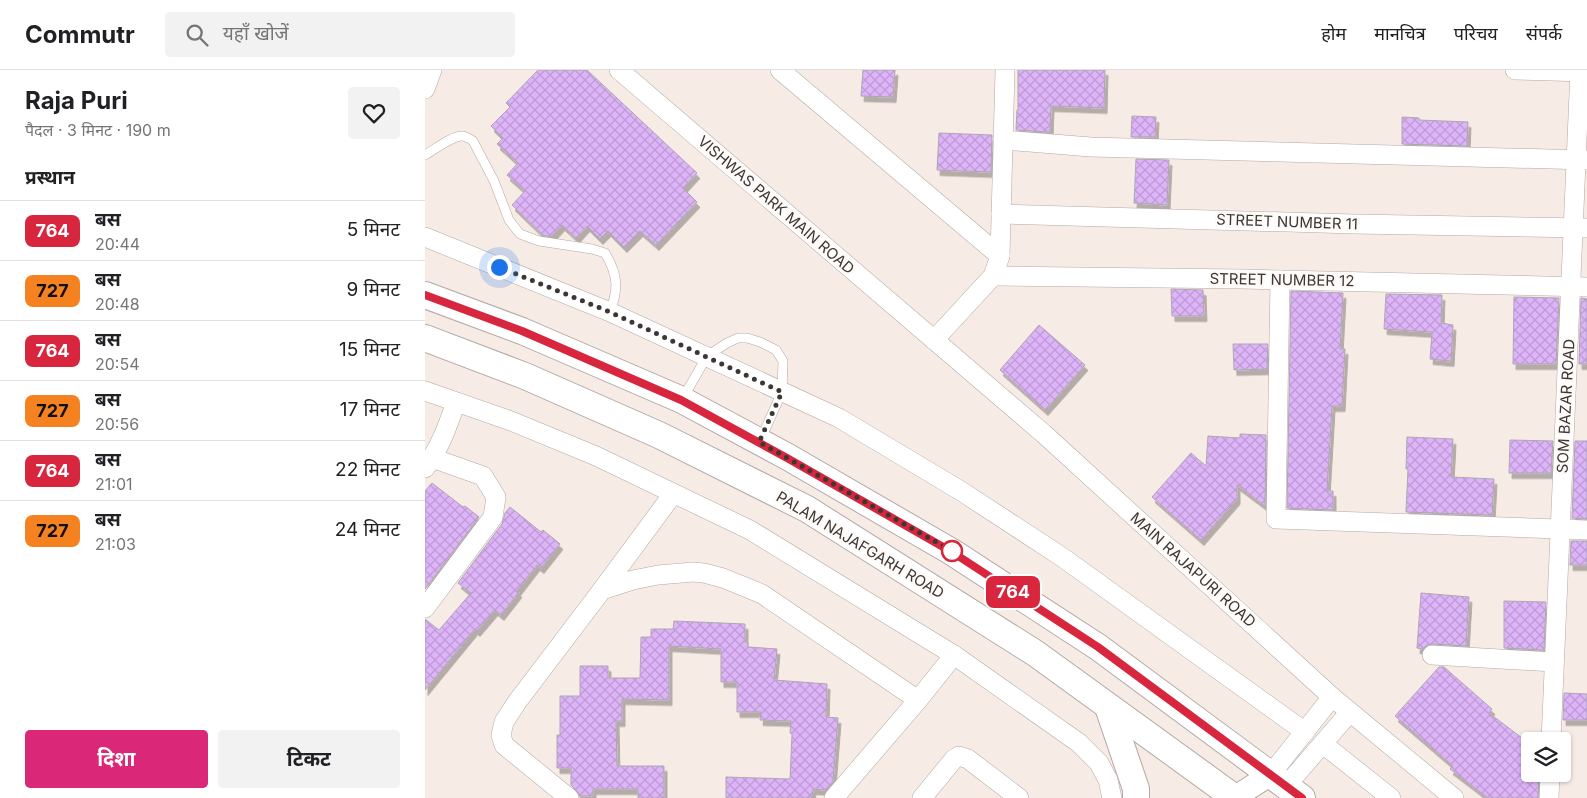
<!DOCTYPE html>
<html lang="hi">
<head>
<meta charset="utf-8">
<style>
	body { margin:0; font-family:Inter,"Noto Sans Devanagari",sans-serif; background:#f2f2f2; color:#202124; height:100vh; display:flex; flex-direction:column; font-size:19px; white-space:nowrap }
	* { box-sizing:border-box; margin:0 }
	p { font-size:16px; color:#757577 }
	.icon { flex:none; width:28px; height:28px; fill:none; stroke:currentColor; stroke-width:2; stroke-linecap:round; stroke-linejoin:round }
	.map { position:relative; flex:1; overflow:hidden }
	.side { display:flex; flex-direction:column; background:#fff; width:425px }
	.side>* { flex:none }
	.badge { padding:0 10px; border-radius:8px; font-size:18px; line-height:32px }
	.tools { position:absolute; left:1096px; top:662px; display:grid; gap:10px }
	.tools a { display:grid; place-items:center; width:50px; height:50px; border-radius:5px; background:#fff; box-shadow:0 1px 4px #0004; font-size:25px }
	.you { position:absolute; width:25px; height:25px; margin:-12px; border:4px solid #fff; border-radius:50%; background:#1a73e8; box-shadow:0 0 0 8px #1a73e833 }
	.map>.badge { position:absolute; translate:-50% -50%; box-shadow:0 0 0 2px #fff }
	h2 { padding:0 25px; font-size:19px; line-height:45px }
	.round { display:grid; place-items:center; flex:none; width:52px; height:52px; border-radius:5px; background:#f2f2f2 }
	.headline { display:flex; align-items:center; justify-content:space-between; height:85px; padding:0 25px }
	h1 { font-size:24px; font-weight:700; line-height:38px }
	.action { display:flex; gap:10px; margin-top:auto; padding:10px 25px }
	.action a { flex:1; height:58px; border-radius:5px; background:#db2777; color:#fff; font-size:20px; font-weight:700; line-height:58px; text-align:center }
	.action a+a { background:#f2f2f2; color:#202124 }
	ul { padding:0; list-style:none }
	li { display:flex; align-items:center; gap:15px; height:60px; padding:0 25px; border-top:1px solid #e0e0e0 }
	li div { flex:1 }
	li b { display:block; font-size:19px }
	li em { font-style:normal }
	li .badge { min-width:55px; font-weight:700; text-align:center }
	header { display:flex; align-items:center; gap:30px; box-sizing:border-box; height:70px; padding:0 25px; background:#fff; border-bottom:1px solid #e0e0e0 }
	header strong { font-size:24px }
	nav { display:flex; gap:28px; margin-inline-start:auto; font-size:18px }
	.search { width:350px; height:45px; background:#f2f2f2; display:flex; align-items:center; gap:12px; box-sizing:border-box; padding:0 18px; border-radius:5px; color:#757577; font-size:19px }
	main { display:flex; flex:1; min-height:0 }
	.map>svg:first-child { display:block }
	.building { fill:url(#building-cross-hatch); stroke:#aca7b0; filter:url(#shadow) }
	.lines { fill:none; stroke-linecap:round; stroke-linejoin:round }
	.service-casing { stroke:#b3a8a4; stroke-width:10 }
	.minor-casing { stroke:#b3a8a4; stroke-width:20 }
	.tertiary-casing { stroke:#b3a8a4; stroke-width:24 }
	.secondary-casing { stroke:#b3a8a4; stroke-width:28 }
	.service { stroke:#fff; stroke-width:9 }
	.minor { stroke:#fff; stroke-width:19 }
	.tertiary { stroke:#fff; stroke-width:22 }
	.secondary { stroke:#fff; stroke-width:26 }
	.line-casing { stroke:#fff; stroke-width:11 }
	.line { stroke:#d7263d; stroke-width:8 }
	.walk { stroke:#3c3735; stroke-width:5; stroke-dasharray:0 9 }
	.stop-dot { fill:#fff; stroke:#d7263d; stroke-width:2.5 }
	.labels { text-anchor:middle; stroke-width:5; stroke-linejoin:round; paint-order:stroke }
	.street-label { font-size:15px; fill:#3c3735; stroke:#fefaf8 }
</style>
</head>
<body>
<header>
<strong>Commutr</strong>
<div class="search"><svg class="icon" aria-label="search" viewBox="0 0 24 24"><circle cx="10" cy="10" r="6"/><path d="M15 15l6 6"/></svg>यहाँ खोजें</div>
<nav><a>होम</a><a>मानचित्र</a><a>परिचय</a><a>संपर्क</a></nav>
</header>
<main>
<section class="side">
<div class="headline"><div><h1>Raja Puri</h1><p>पैदल · 3 मिनट · 190 m</p></div><a class="round"><svg class="icon" aria-label="heart" viewBox="0 0 24 24"><path d="M12 20l-8-8c-3-5 5-10 8-4 3-6 11-1 8 4z"/></svg></a></div>
<h2>प्रस्थान</h2>
<ul>
<li><span class="badge" style="background:#d7263d;color:#fff">764</span><div><b>बस</b><p>20:44</p></div><em>5 मिनट</em></li>
<li><span class="badge" style="background:#f58220;color:#111">727</span><div><b>बस</b><p>20:48</p></div><em>9 मिनट</em></li>
<li><span class="badge" style="background:#d7263d;color:#fff">764</span><div><b>बस</b><p>20:54</p></div><em>15 मिनट</em></li>
<li><span class="badge" style="background:#f58220;color:#111">727</span><div><b>बस</b><p>20:56</p></div><em>17 मिनट</em></li>
<li><span class="badge" style="background:#d7263d;color:#fff">764</span><div><b>बस</b><p>21:01</p></div><em>22 मिनट</em></li>
<li><span class="badge" style="background:#f58220;color:#111">727</span><div><b>बस</b><p>21:03</p></div><em>24 मिनट</em></li>
</ul>
<div class="action"><a>दिशा</a><a>टिकट</a></div>
</section>
<div class="map">
<svg width="1162" height="728" viewBox="0 0 1162 728">
	<defs>
		<pattern id="building-cross-hatch" width="8" height="8" patternUnits="userSpaceOnUse" patternTransform="scale(1.25)"><rect width="8" height="8" fill="#deb4f9"/><path d="M0 0l8 8M0 8l8-8" fill="none" stroke="#bf9bd6"/></pattern>
		<filter id="shadow"><feDropShadow dx="3" dy="5.5" stdDeviation="0" flood-color="#0004"/></filter>
	</defs>
	<rect width="100%" height="100%" fill="#f7ebe6"/>
	<!-- building -->
	<g class="building">
		<path d="M 113,0 L 162,0 L 272,103 L 258,118 L 272,132 L 231,175 L 215,161 L 199,177 L 183,161 L 175,169 L 162,156 L 151,168 L 137,155 L 126,167 L 118,165 L 87,135 L 100,121 L 82,105 L 93,93 L 72,74 L 78,68 L 66,56 L 85,37 L 81,33 Z"/>
		<path d="M 438,0 L 470,0 L 468,27 L 436,26 Z"/>
		<path d="M 593,0 L 680,0 L 679,38 L 626,36 L 625,62 L 591,60 L 592,40 L 593,40 Z"/>
		<path d="M 707,46 L 731,47 L 730,67 L 706,67 Z"/>
		<path d="M 977,47 L 994,48 L 994,50 L 1043,52 L 1042,76 L 977,74 Z"/>
		<path d="M 514,63 L 567,65 L 566,102 L 512,100 Z"/>
		<path d="M 711,89 L 744,90 L 742,135 L 709,133 Z"/>
		<path d="M 746,219 L 778,220 L 779,246 L 747,246 Z"/>
		<path d="M 866,221 L 918,223 L 915,279 L 920,279 L 917,336 L 907,336 L 902,421 L 908,421 L 908,440 L 862,438 Z"/>
		<path d="M 961,224 L 1017,225 L 1016,253 L 1028,255 L 1026,291 L 1005,289 L 1007,262 L 959,259 Z"/>
		<path d="M 1089,227 L 1134,228 L 1131,294 L 1088,294 Z"/>
		<path d="M 1156,228 L 1162,229 L 1162,294 L 1154,294 Z"/>
		<path d="M 614,255 L 660,295 L 620,340 L 575,300 Z"/>
		<path d="M 808,274 L 843,274 L 842,299 L 809,300 Z"/>
		<path d="M 815,364 L 841,365 L 840,436 L 812,415 L 812,429 L 776,470 L 727,427 L 766,383 L 781,396 L 783,366 L 815,368 Z"/>
		<path d="M 982,367 L 1028,369 L 1026,407 L 1069,409 L 1067,445 L 981,442 L 983,399 L 981,399 Z"/>
		<path d="M 1085,370 L 1128,371 L 1126,403 L 1084,403 Z"/>
		<path d="M 1150,371 L 1162,371 L 1162,449 L 1147,448 Z"/>
		<path d="M 7,413 L 38,437 L 40,436 L 54,447 L 0,519 L 0,421 Z"/>
		<path d="M 85,437 L 116,462 L 118,460 L 135,474 L 116,498 L 112,495 L 92,521 L 94,522 L 76,545 L 70,540 L 52,561 L 50,559 L 0,620 L 0,549 L 14,560 L 46,523 L 33,513 L 77,454 L 80,443 Z"/>
		<path d="M 1146,471 L 1162,471 L 1162,495 L 1145,495 Z"/>
		<path d="M 996,523 L 1044,527 L 1041,576 L 1008,574 L 1002,575 L 998,579 L 992,578 Z"/>
		<path d="M 1079,531 L 1121,532 L 1119,580 L 1079,578 Z"/>
		<path d="M 249,551 L 320,554 L 320,572 L 323,572 L 323,577 L 352,579 L 349,610 L 402,614 L 401,647 L 413,648 L 408,711 L 401,720 L 388,719 L 387,728 L 301,728 L 301,707 L 365,709 L 367,664 L 365,663 L 366,651 L 335,650 L 336,642 L 312,642 L 312,612 L 296,612 L 296,579 L 244,576 L 244,630 L 197,629 L 197,651 L 191,651 L 192,696 L 239,696 L 239,728 L 213,728 L 213,719 L 168,719 L 168,726 L 155,726 L 151,720 L 146,715 L 146,698 L 132,698 L 132,665 L 135,665 L 135,626 L 155,626 L 155,596 L 183,596 L 183,608 L 215,608 L 216,567 L 226,567 L 226,559 L 248,559 Z"/>
		<path d="M 1014,597 L 1019,597 L 1067,639 L 1064,643 L 1105,674 L 1105,704 L 1114,704 L 1113,728 L 1063,728 L 1025,699 L 1028,696 L 970,646 Z"/>
		<path d="M 1139,623 L 1162,624 L 1162,650 L 1138,650 Z"/>
	</g>
	<g class="lines">
		<defs>
			<g id="service">
				<path d="M 0,85 C 9,80 27,66 37,66 C 41,66 45,69 48,71 L 69,111 L 84,150 L 95,164 L 114,171 L 167,179 L 180,183 C 193,205 194,218 185,242"/>
				<path d="M 258,328 L 282,286 L 302,273 L 313,268 L 322,268 L 335,272 L 351,280 L 358,291 L 357,322 L 335,371"/>
			</g>
			<g id="minor">
				<path d="M 194,0 L 619,364 L 907,627 L 1029,728"/>
				<path d="M 355,0 L 575,186"/>
				<path d="M 1090,0 L 1162,2"/>
				<path d="M 0,19 L 7,0"/>
				<path d="M 578,70 L 666,77 L 1162,90"/>
				<path d="M 576,144 L 929,154 L 1162,158"/>
				<path d="M 0,167 L 185,242 L 414,348 L 536,421 L 637,487 L 880,662"/>
				<path d="M 568,206 L 818,209 L 1162,217"/>
				<path d="M 855,210 L 851,449 L 1162,460"/>
				<path d="M 509,270 L 568,206 L 575,186 L 580,0"/>
				<path d="M 0,321 L 86,351 L 171,386 L 325,460 L 529,585 L 654,673 L 674,693 L 683,710 L 687,728"/>
				<path d="M 0,398 C 15,378 23,355 31,332"/>
				<path d="M 177,520 L 248,424"/>
				<path d="M 0,538 L 68,447 L 71,427 L 58,406 L 7,388"/>
				<path d="M 1007,585 L 1129,592"/>
				<path d="M 1126,671 L 1155,0"/>
				<path d="M 898,674 L 966,728"/>
				<path d="M 846,704 L 907,627"/>
				<path d="M 861,716 L 925,642"/>
				<path d="M 144,728 L 79,675 L 76,665 L 79,652 L 92,632 L 177,520 L 208,510 L 233,505 L 268,502 L 279,503 L 298,508 L 337,524 L 493,630"/>
				<path d="M 409,728 L 493,630 L 529,585"/>
				<path d="M 497,728 L 529,689 L 534,686 L 543,689 L 594,728"/>
				<path d="M 1124,728 L 1125,704"/>
			</g>
			<path id="tertiary" d="M 809,728 L 846,704"/>
			<g id="secondary">
				<path d="M 0,225 L 97,261 L 257,330 L 363,387 L 527,482 L 673,577 L 877,728"/>
				<path d="M 0,268 L 100,306 L 234,365 L 382,439 L 610,583 L 810,728"/>
				<path d="M 683,637 L 711,719 L 711,728"/>
			</g>
		</defs>
		<!-- service casing -->
		<use href="#service" class="service-casing"/>
		<!-- minor casing -->
		<use href="#minor" class="minor-casing"/>
		<!-- tertiary casing -->
		<use href="#tertiary" class="tertiary-casing"/>
		<!-- secondary casing -->
		<use href="#secondary" class="secondary-casing"/>
		<!-- service -->
		<use href="#service" class="service"/>
		<!-- minor -->
		<use href="#minor" class="minor"/>
		<!-- tertiary -->
		<use href="#tertiary" class="tertiary"/>
		<!-- secondary -->
		<use href="#secondary" class="secondary"/>
	</g>
	<g class="lines">
		<defs>
			<path id="line" d="M 0,225 L 97,261 L 256,330 L 362,388 L 527,482 L 673,577 L 877,728"/>
		</defs>
		<!-- line casing -->
		<use href="#line" class="line-casing"/>
		<!-- line -->
		<use href="#line" class="line"/>
		<!-- walk -->
		<path class="walk" d="M 74,197 L 185,242 L 357,322 L 334,372 L 527,481"/>
	</g>
	<!-- markers -->
	<circle class="stop-dot" cx="527" cy="481" r="10"/>
	<g class="labels">
		<!-- street labels -->
		<g class="street-label">
			<text transform="translate(351 135) rotate(41)" y="5">VISHWAS PARK MAIN ROAD</text>
			<text transform="translate(862 152) rotate(2)" y="5">STREET NUMBER 11</text>
			<text transform="translate(857 210) rotate(1)" y="5">STREET NUMBER 12</text>
			<text transform="translate(1141 336) rotate(-87)" y="5">SOM BAZAR ROAD</text>
			<text transform="translate(435 475) rotate(31)" y="5">PALAM NAJAFGARH ROAD</text>
			<text transform="translate(768 500) rotate(42)" y="5">MAIN RAJAPURI ROAD</text>
		</g>
	</g>
</svg>
<div class="tools">
<a><svg class="icon" aria-label="layers" viewBox="0 0 24 24"><path d="M12 4l9 5-9 5-9-5zM3 14l9 5 9-5"/></svg></a>
</div>
<div class="you" style="left:74px;top:197px"></div>
<b class="badge" style="left:588px;top:522px;background:#d7263d;color:#fff">764</b>
</div>
</main>
</body>
</html>
